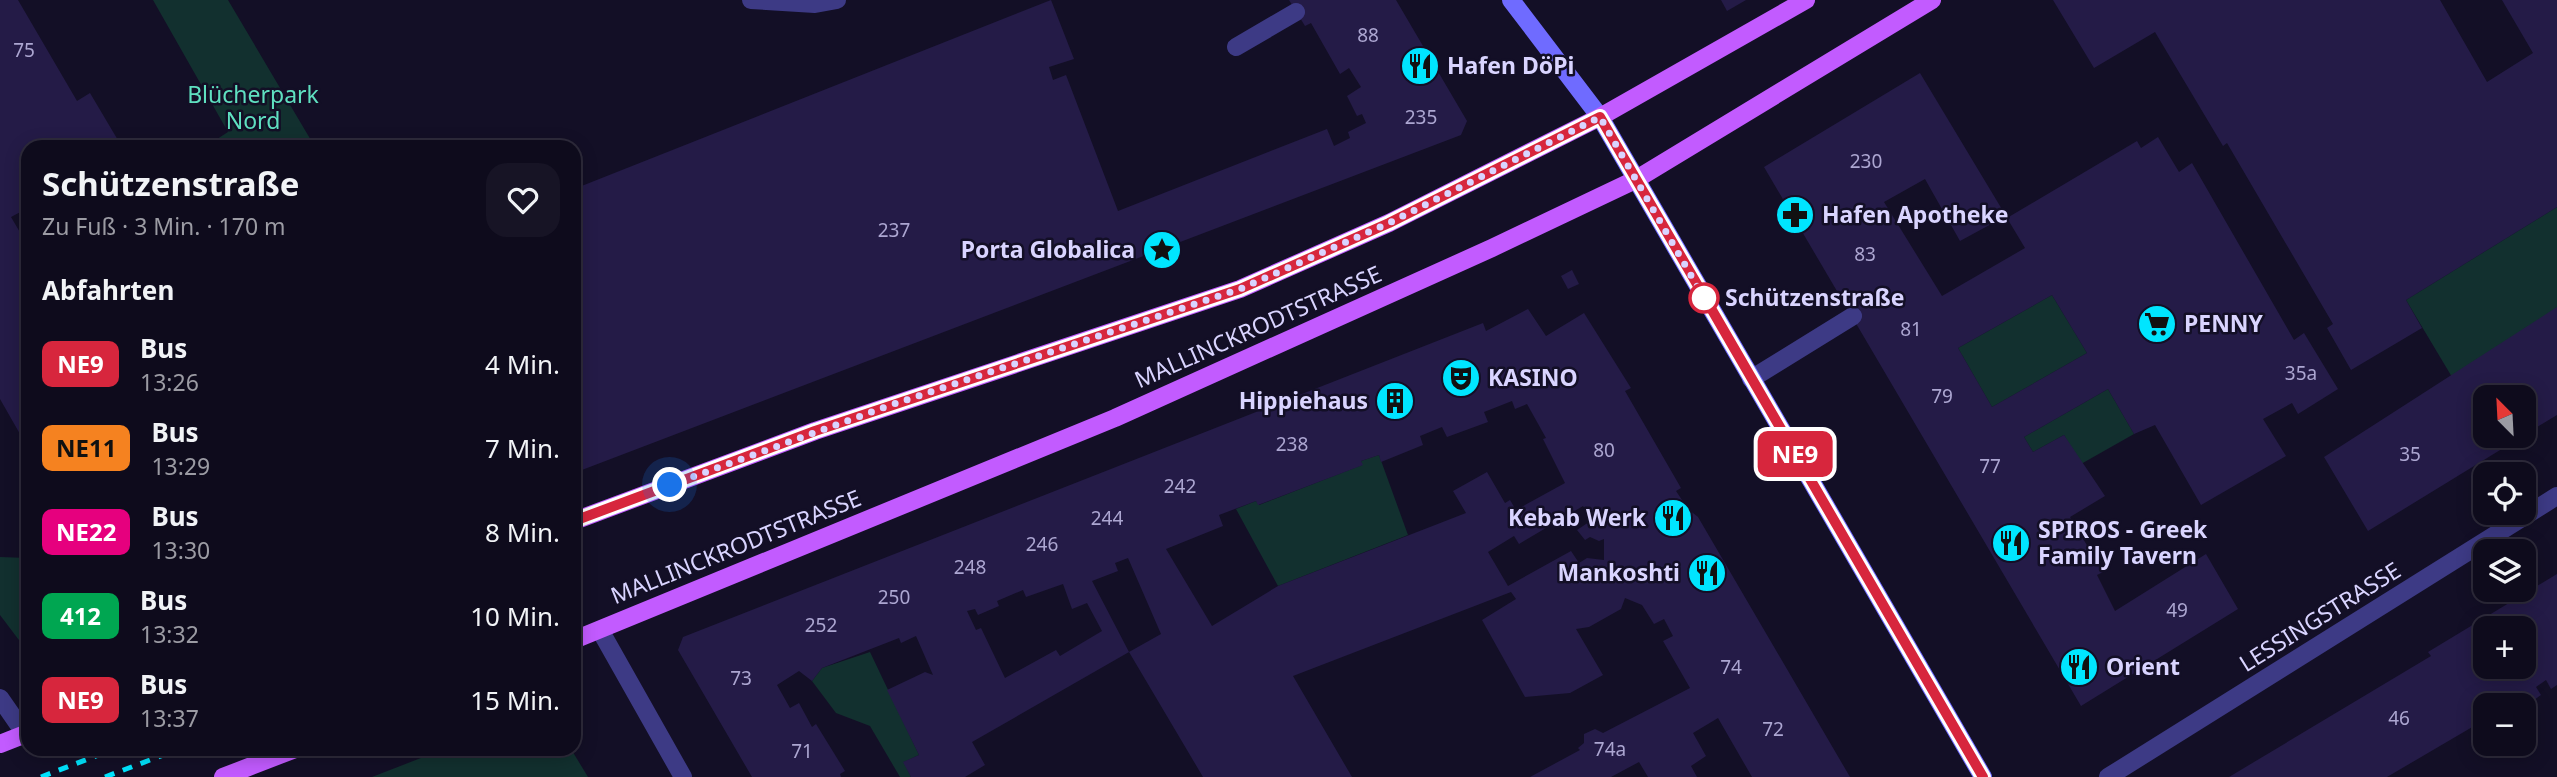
<!DOCTYPE html>
<html lang="de">
<head>
<meta charset="utf-8">
<style>
	body { margin:0; font-family:"Noto Sans",sans-serif; background:#171425; color:#f1f3f6; height:100vh; display:flex; flex-direction:column; font-size:26px; white-space:nowrap }
	* { box-sizing:border-box; margin:0 }
	p { font-size:23px; color:#9b9ba3 }
	.icon { flex:none; width:38px; height:38px; fill:none; stroke:currentColor; stroke-width:2; stroke-linecap:round; stroke-linejoin:round }
	.map { position:relative; flex:1; overflow:hidden }
	.sheet { position:absolute; left:21px; top:140px; width:560px; height:616px; display:flex; flex-direction:column; background:#0e0b1c; border-radius:21px; box-shadow:0 4px 18px #0003,0 0 0 2px #2e2b3b }
	.sheet>* { flex:none }
	.badge { padding:0 14px; border-radius:10px; font-size:24px; line-height:46px }
	.needle { width:46px; rotate:336deg }
	.controls { position:absolute; left:2473px; top:385px; display:grid; gap:14px }
	.controls a { display:grid; place-items:center; width:63px; height:63px; border-radius:14px; background:#0e0b1c; box-shadow:0 4px 18px #0003,0 0 0 2px #2e2b3b; font-size:35px }
	.you { position:absolute; width:35px; height:35px; margin:-18px; border:5px solid #fff; border-radius:50%; background:#1a73e8; box-shadow:0 0 0 10px #1a73e833 }
	.map>.badge { position:absolute; translate:-50% -50%; box-shadow:0 0 0 4px #fff }
	h2 { padding:0 21px; font-size:26px; line-height:63px }
	.round { display:grid; place-items:center; flex:none; width:74px; height:74px; border-radius:21px; background:#171425 }
	.summary { display:flex; align-items:center; justify-content:space-between; height:119px; padding:0 21px }
	h1 { font-size:33px; font-weight:700; line-height:52px }
	ul { padding:0; list-style:none }
	li { display:flex; align-items:center; gap:21px; height:84px; padding:0 21px }
	li div { flex:1 }
	li b { display:block; font-size:26px }
	li em { font-style:normal }
	li .badge { min-width:77px; font-weight:700; text-align:center }
	.map>svg:first-child { display:block }
	.green { fill:#12302f }
	.building { fill:#241b47; fill-rule:evenodd }
	.lines { fill:none; stroke-linecap:round; stroke-linejoin:round }
	.lane { stroke:#3d3a85; stroke-width:18 }
	.street { stroke:#3d3a85; stroke-width:18 }
	.secondary { stroke:#6f6bff; stroke-width:18 }
	.primary { stroke:#c25bff; stroke-width:18 }
	.rail { stroke:#00e5ff; stroke-width:5; stroke-dasharray:10 9; stroke-linecap:butt }
	.line-casing { stroke:#fff; stroke-width:16 }
	.line { stroke:#d7263d; stroke-width:10 }
	.walk { stroke:#d9d4ff; stroke-width:7; stroke-dasharray:0 12.6 }
	.stop-dot { fill:#fff; stroke:#d7263d; stroke-width:3.5 }
	.labels { text-anchor:middle; stroke-width:5; stroke-linejoin:round; paint-order:stroke }
	.number-label { font-size:19px; fill:#aca6d1 }
	.poi-label { font-size:23px; font-weight:bold; fill:#d9d4ff; stroke:#130f26; text-anchor:start }
	.park-label { font-size:23px; fill:#5fe0c0; stroke:#130f26 }
	.stop-label { font-size:23px; font-weight:bold; fill:#d9d4ff; stroke:#130f26; text-anchor:start }
	.street-label { font-size:23px; fill:#d9d4ff; stroke:#130f26 }
</style>
</head>
<body>
<div class="map">
<svg width="2557" height="777" viewBox="0 0 2557 777">
	<rect width="100%" height="100%" fill="#130f26"/>
	<!-- green -->
	<g class="green">
		<path d="M 153,0 L 228,0 L 315,147 L 218,147 L 214,141 L 228,132 Z"/>
		<path d="M 2557,207 L 2557,313 L 2452,377 L 2406,300 Z"/>
		<path d="M 2052,295 L 2087,353 L 1992,407 L 1958,348 Z"/>
		<path d="M 2108,389 L 2134,434 L 2081,464 L 2064,435 L 2033,452 L 2024,437 Z"/>
		<path d="M 1379,455 L 1408,535 L 1278,586 L 1236,509 L 1256,501 L 1259,505 L 1362,465 L 1361,461 Z"/>
		<path d="M 0,557 L 28,558 L 28,652 L 0,615 Z"/>
		<path d="M 870,652 L 919,755 L 904,762 L 911,777 L 900,777 L 870,726 L 836,713 L 812,681 L 822,668 Z"/>
		<path d="M 444,749 L 571,749 L 588,777 L 372,777 Z"/>
	</g>
	<!-- building -->
	<g class="building">
		<path d="M 0,0 L 18,0 L 77,101 L 90,93 L 122,147 L 28,147 L 28,208 L 11,217 L 28,246 L 28,448 L 0,399 Z"/>
		<path d="M 1051,0 L 1074,59 L 1049,67 L 1053,80 L 1066,75 L 1118,211 L 1327,129 L 1334,146 L 1350,138 L 1348,132 L 1366,123 L 1362,114 L 1357,116 L 1347,96 L 1361,87 L 1349,68 L 1340,74 L 1311,23 L 1305,26 L 1289,0 L 1396,0 L 1467,121 L 1461,135 L 574,473 L 574,189 Z"/>
		<path d="M 1721,0 L 1746,0 L 1727,11 Z"/>
		<path d="M 2053,0 L 2440,0 L 2487,82 L 2533,53 L 2502,0 L 2557,0 L 2557,207 L 2406,300 L 2422,328 L 2351,370 L 2327,328 L 2333,324 L 2227,143 L 2223,146 L 2155,32 L 2094,68 Z"/>
		<path d="M 1920,73 L 2006,216 L 1960,241 L 1925,179 L 1884,202 L 1942,296 L 2025,248 L 2007,218 L 2137,141 L 2141,148 L 2158,137 L 2179,172 L 2192,163 L 2294,340 L 2304,333 L 2338,389 L 2298,414 L 2292,403 L 2263,419 L 2286,456 L 2201,505 L 2155,425 L 2134,434 L 2108,389 L 2024,437 L 2033,452 L 2064,435 L 2105,496 L 2070,517 L 2103,572 L 2097,575 L 2115,611 L 2206,554 L 2238,609 L 2081,706 L 1764,167 ZM 2052,295 L 2087,353 L 1992,407 L 1958,348 Z"/>
		<path d="M 1572,270 L 1579,284 L 1568,289 L 1561,276 Z"/>
		<path d="M 2557,307 L 2557,415 L 2524,435 L 2524,397 L 2485,397 L 2485,436 L 2523,436 L 2368,531 L 2324,457 Z"/>
		<path d="M 1528,309 L 1546,336 L 1584,313 L 1631,388 L 1625,391 L 1681,488 L 1676,491 L 1688,509 L 1698,517 L 1850,777 L 1752,777 L 1718,718 L 1693,733 L 1706,756 L 1691,766 L 1697,777 L 1648,777 L 1639,762 L 1611,777 L 1530,777 L 1580,750 L 1578,748 L 1584,743 L 1584,734 L 1595,729 L 1603,733 L 1690,688 L 1663,641 L 1673,636 L 1664,619 L 1654,624 L 1642,605 L 1625,598 L 1621,609 L 1589,627 L 1576,629 L 1603,675 L 1570,693 L 1525,697 L 1482,620 L 1516,599 L 1511,592 L 1293,676 L 1352,777 L 1203,777 L 1129,652 L 1161,634 L 1128,558 L 1115,563 L 1118,571 L 1092,581 L 1129,652 L 972,742 L 985,765 L 965,777 L 911,777 L 903,762 L 919,755 L 887,690 L 925,672 L 933,675 L 916,636 L 901,643 L 899,638 L 822,668 L 812,681 L 799,671 L 777,685 L 790,708 L 799,703 L 812,727 L 816,724 L 845,771 L 840,774 L 841,777 L 752,777 L 678,650 L 683,637 L 1483,323 L 1486,331 ZM 1512,401 L 1515,409 L 1527,404 L 1546,438 L 1543,439 L 1565,483 L 1516,510 L 1510,500 L 1505,503 L 1487,472 L 1453,491 L 1466,513 L 1278,586 L 1212,626 L 1166,549 L 1223,526 L 1219,515 L 1256,501 L 1258,505 L 1363,465 L 1361,461 L 1379,455 L 1381,462 L 1391,458 L 1423,445 L 1420,436 L 1442,427 L 1447,437 L 1488,422 L 1484,412 ZM 1583,506 L 1592,520 L 1577,530 L 1585,540 L 1590,537 L 1599,541 L 1604,539 L 1604,560 L 1587,558 L 1579,563 L 1571,551 L 1508,586 L 1488,552 L 1514,536 L 1519,544 ZM 1063,584 L 1072,609 L 1087,603 L 1102,631 L 1060,656 L 1056,650 L 1005,678 L 981,628 L 976,630 L 967,611 L 975,609 L 978,615 L 999,606 L 997,601 L 1023,590 L 1026,597 Z"/>
		<path d="M 2557,574 L 2557,685 L 2551,689 L 2546,680 L 2536,687 L 2541,695 L 2524,707 L 2485,705 L 2485,730 L 2479,734 L 2474,726 L 2387,777 L 2229,777 L 2431,656 L 2428,652 ZM 2485,628 L 2524,628 L 2524,667 L 2485,667 Z"/>
	</g>
	<g class="lines">
		<!-- lane -->
		<g class="lane">
			<path d="M 751,0 L 815,4 L 837,0"/>
			<path d="M 1236,47 L 1296,12"/>
			<path d="M 1751,379 L 1853,316"/>
		</g>
		<!-- street -->
		<g class="street">
			<path d="M 600,630 L 683,777"/>
			<path d="M 0,698 L 25,734"/>
			<path d="M 2108,777 L 2557,496"/>
		</g>
		<!-- secondary -->
		<path class="secondary" d="M 1511,0 L 1600,117 L 1983,777"/>
		<!-- primary -->
		<g class="primary">
			<path d="M 574,521 L 815,431 L 1240,289 L 1389,223 L 1600,117 L 1806,0"/>
			<path d="M 574,640 L 1115,418 L 1492,248 L 1635,180 L 1932,0"/>
			<path d="M 0,744 L 28,733"/>
			<path d="M 223,777 L 295,749"/>
		</g>
		<!-- rail -->
		<g class="rail">
			<path d="M 41,777 L 114,749"/>
			<path d="M 105,777 L 179,749"/>
		</g>
	</g>
	<g class="lines">
		<defs>
			<path id="line" d="M 574,521 L 815,431 L 1240,289 L 1389,223 L 1600,117 L 1983,777"/>
		</defs>
		<!-- line casing -->
		<use href="#line" class="line-casing"/>
		<!-- line -->
		<use href="#line" class="line"/>
		<!-- walk -->
		<path class="walk" d="M 670,485 L 891,405 L 1240,289 L 1389,223 L 1600,117 L 1704,298"/>
	</g>
	<!-- icons -->
	<defs>
		<symbol id="restaurant-disc" viewBox="-11 -11 22 22"><circle r="9.5" fill="#00e5ff" stroke="#130f26"/><path d="M-5-6h1v4h1v-4h1v4h1v-4h1v5L-1.5 .5V6h-2V.5L-5-1ZM5-6V6H3V1.5H1.5Q1.5-4 5-6Z" fill="#111"/></symbol>
		<symbol id="pharmacy-disc" viewBox="-11 -11 22 22"><circle r="9.5" fill="#00e5ff" stroke="#130f26"/><path d="M-2-6h4v4h4v4h-4v4h-4v-4h-4v-4h4Z" fill="#111"/></symbol>
		<symbol id="sight-disc" viewBox="-11 -11 22 22"><circle r="9.5" fill="#00e5ff" stroke="#130f26"/><path d="M0-6L1.8-2.2L6-1.7L2.9 1.2L3.7 5.4L0 3.3L-3.7 5.4L-2.9 1.2L-6-1.7L-1.8-2.2Z" fill="#111"/></symbol>
		<symbol id="supermarket-disc" viewBox="-11 -11 22 22"><circle r="9.5" fill="#00e5ff" stroke="#130f26"/><path d="M-6-5.5h2.5l.6 2H6L4.5 2H-2.5L-4.4-4H-6ZM-1.5 3.2a1.3 1.3 0 1 0 .1 0ZM3 3.2a1.3 1.3 0 1 0 .1 0Z" fill="#111"/></symbol>
		<symbol id="theatre-disc" viewBox="-11 -11 22 22"><circle r="9.5" fill="#00e5ff" stroke="#130f26"/><path d="M-5-5.5Q0-4 5-5.5V0Q5 5 0 6Q-5 5-5 0ZM-3.3-2.5H-1v1.5H-3.3ZM1-2.5H3.3v1.5H1ZM-2.8 1Q0 5.5 2.8 1Z" fill="#111"/></symbol>
		<symbol id="building-disc" viewBox="-11 -11 22 22"><circle r="9.5" fill="#00e5ff" stroke="#130f26"/><path d="M-4-6H4V6H1V3H-1V6H-4ZM-2.5-4.3h1.7v1.8h-1.7ZM.8-4.3h1.7v1.8H.8ZM-2.5-1h1.7V.8h-1.7ZM.8-1h1.7V.8H.8Z" fill="#111"/></symbol>
	</defs>
	<g fill-rule="evenodd">
		<use href="#restaurant-disc" x="1398" y="44" width="44" height="44"/>
		<use href="#pharmacy-disc" x="1773" y="193" width="44" height="44"/>
		<use href="#sight-disc" x="1140" y="228" width="44" height="44"/>
		<use href="#supermarket-disc" x="2135" y="302" width="44" height="44"/>
		<use href="#theatre-disc" x="1439" y="356" width="44" height="44"/>
		<use href="#building-disc" x="1373" y="379" width="44" height="44"/>
		<use href="#restaurant-disc" x="1651" y="496" width="44" height="44"/>
		<use href="#restaurant-disc" x="1989" y="521" width="44" height="44"/>
		<use href="#restaurant-disc" x="1685" y="551" width="44" height="44"/>
		<use href="#restaurant-disc" x="2057" y="645" width="44" height="44"/>
	</g>
	<!-- markers -->
	<circle class="stop-dot" cx="1704" cy="298" r="14"/>
	<g class="labels">
		<!-- number labels -->
		<g class="number-label">
			<text x="1368" y="42">88</text>
			<text x="24" y="57">75</text>
			<text x="1421" y="124">235</text>
			<text x="1866" y="168">230</text>
			<text x="894" y="237">237</text>
			<text x="1865" y="261">83</text>
			<text x="1911" y="336">81</text>
			<text x="2301" y="380">35a</text>
			<text x="1942" y="403">79</text>
			<text x="1292" y="451">238</text>
			<text x="1604" y="457">80</text>
			<text x="2410" y="461">35</text>
			<text x="1990" y="473">77</text>
			<text x="1180" y="493">242</text>
			<text x="1107" y="525">244</text>
			<text x="1042" y="551">246</text>
			<text x="970" y="574">248</text>
			<text x="894" y="604">250</text>
			<text x="2177" y="617">49</text>
			<text x="821" y="632">252</text>
			<text x="1731" y="674">74</text>
			<text x="741" y="685">73</text>
			<text x="2399" y="725">46</text>
			<text x="1773" y="736">72</text>
			<text x="1610" y="756">74a</text>
			<text x="802" y="758">71</text>
		</g>
		<!-- poi labels -->
		<g class="poi-label">
			<text x="1447" y="74">Hafen DöPi</text>
			<text x="1822" y="223">Hafen Apotheke</text>
			<text x="1135" y="258" text-anchor="end">Porta Globalica</text>
			<text x="2184" y="332">PENNY</text>
			<text x="1488" y="386">KASINO</text>
			<text x="1368" y="409" text-anchor="end">Hippiehaus</text>
			<text x="1646" y="526" text-anchor="end">Kebab Werk</text>
			<text x="2038" y="538">SPIROS - Greek<tspan x="2038" dy="26">Family Tavern</tspan></text>
			<text x="1680" y="581" text-anchor="end">Mankoshti</text>
			<text x="2106" y="675">Orient</text>
		</g>
		<!-- park labels -->
		<g class="park-label">
			<text x="253" y="103">Blücherpark<tspan x="253" dy="26">Nord</tspan></text>
		</g>
		<!-- stop labels -->
		<g class="stop-label">
			<text x="1725" y="306">Schützenstraße</text>
		</g>
		<!-- street labels -->
		<g class="street-label">
			<text transform="translate(1258 327) rotate(-24)" y="8">MALLINCKRODTSTRASSE</text>
			<text transform="translate(736 547) rotate(-22)" y="8">MALLINCKRODTSTRASSE</text>
			<text transform="translate(2320 617) rotate(-32)" y="8">LESSINGSTRASSE</text>
		</g>
	</g>
</svg>
<div class="controls">
<a><svg class="needle" viewBox="-14 -14 28 28"><path d="M0-13l5 13h-10z" fill="#e53935"/><path d="M0 13l5-13h-10z" fill="#9b9ba3"/></svg></a>
<a><svg class="icon" aria-label="locate" viewBox="0 0 24 24"><circle cx="12" cy="12" r="6"/><path d="M12 2v4M12 18v4M2 12h4M18 12h4"/></svg></a>
<a><svg class="icon" aria-label="layers" viewBox="0 0 24 24"><path d="M12 4l9 5-9 5-9-5zM3 14l9 5 9-5"/></svg></a>
<a>+</a>
<a>−</a>
</div>
<div class="you" style="left:670px;top:485px"></div>
<b class="badge" style="left:1795px;top:454px;background:#d7263d;color:#fff">NE9</b>
<section class="sheet">
<div class="summary"><div><h1>Schützenstraße</h1><p>Zu Fuß · 3 Min. · 170 m</p></div><a class="round"><svg class="icon" aria-label="heart" viewBox="0 0 24 24"><path d="M12 20l-8-8c-3-5 5-10 8-4 3-6 11-1 8 4z"/></svg></a></div>
<h2>Abfahrten</h2>
<ul>
<li><span class="badge" style="background:#d7263d;color:#fff">NE9</span><div><b>Bus</b><p>13:26</p></div><em>4 Min.</em></li>
<li><span class="badge" style="background:#f58220;color:#111">NE11</span><div><b>Bus</b><p>13:29</p></div><em>7 Min.</em></li>
<li><span class="badge" style="background:#e6007e;color:#fff">NE22</span><div><b>Bus</b><p>13:30</p></div><em>8 Min.</em></li>
<li><span class="badge" style="background:#00a651;color:#fff">412</span><div><b>Bus</b><p>13:32</p></div><em>10 Min.</em></li>
<li><span class="badge" style="background:#d7263d;color:#fff">NE9</span><div><b>Bus</b><p>13:37</p></div><em>15 Min.</em></li>
</ul>
</section>
</div>
</body>
</html>
